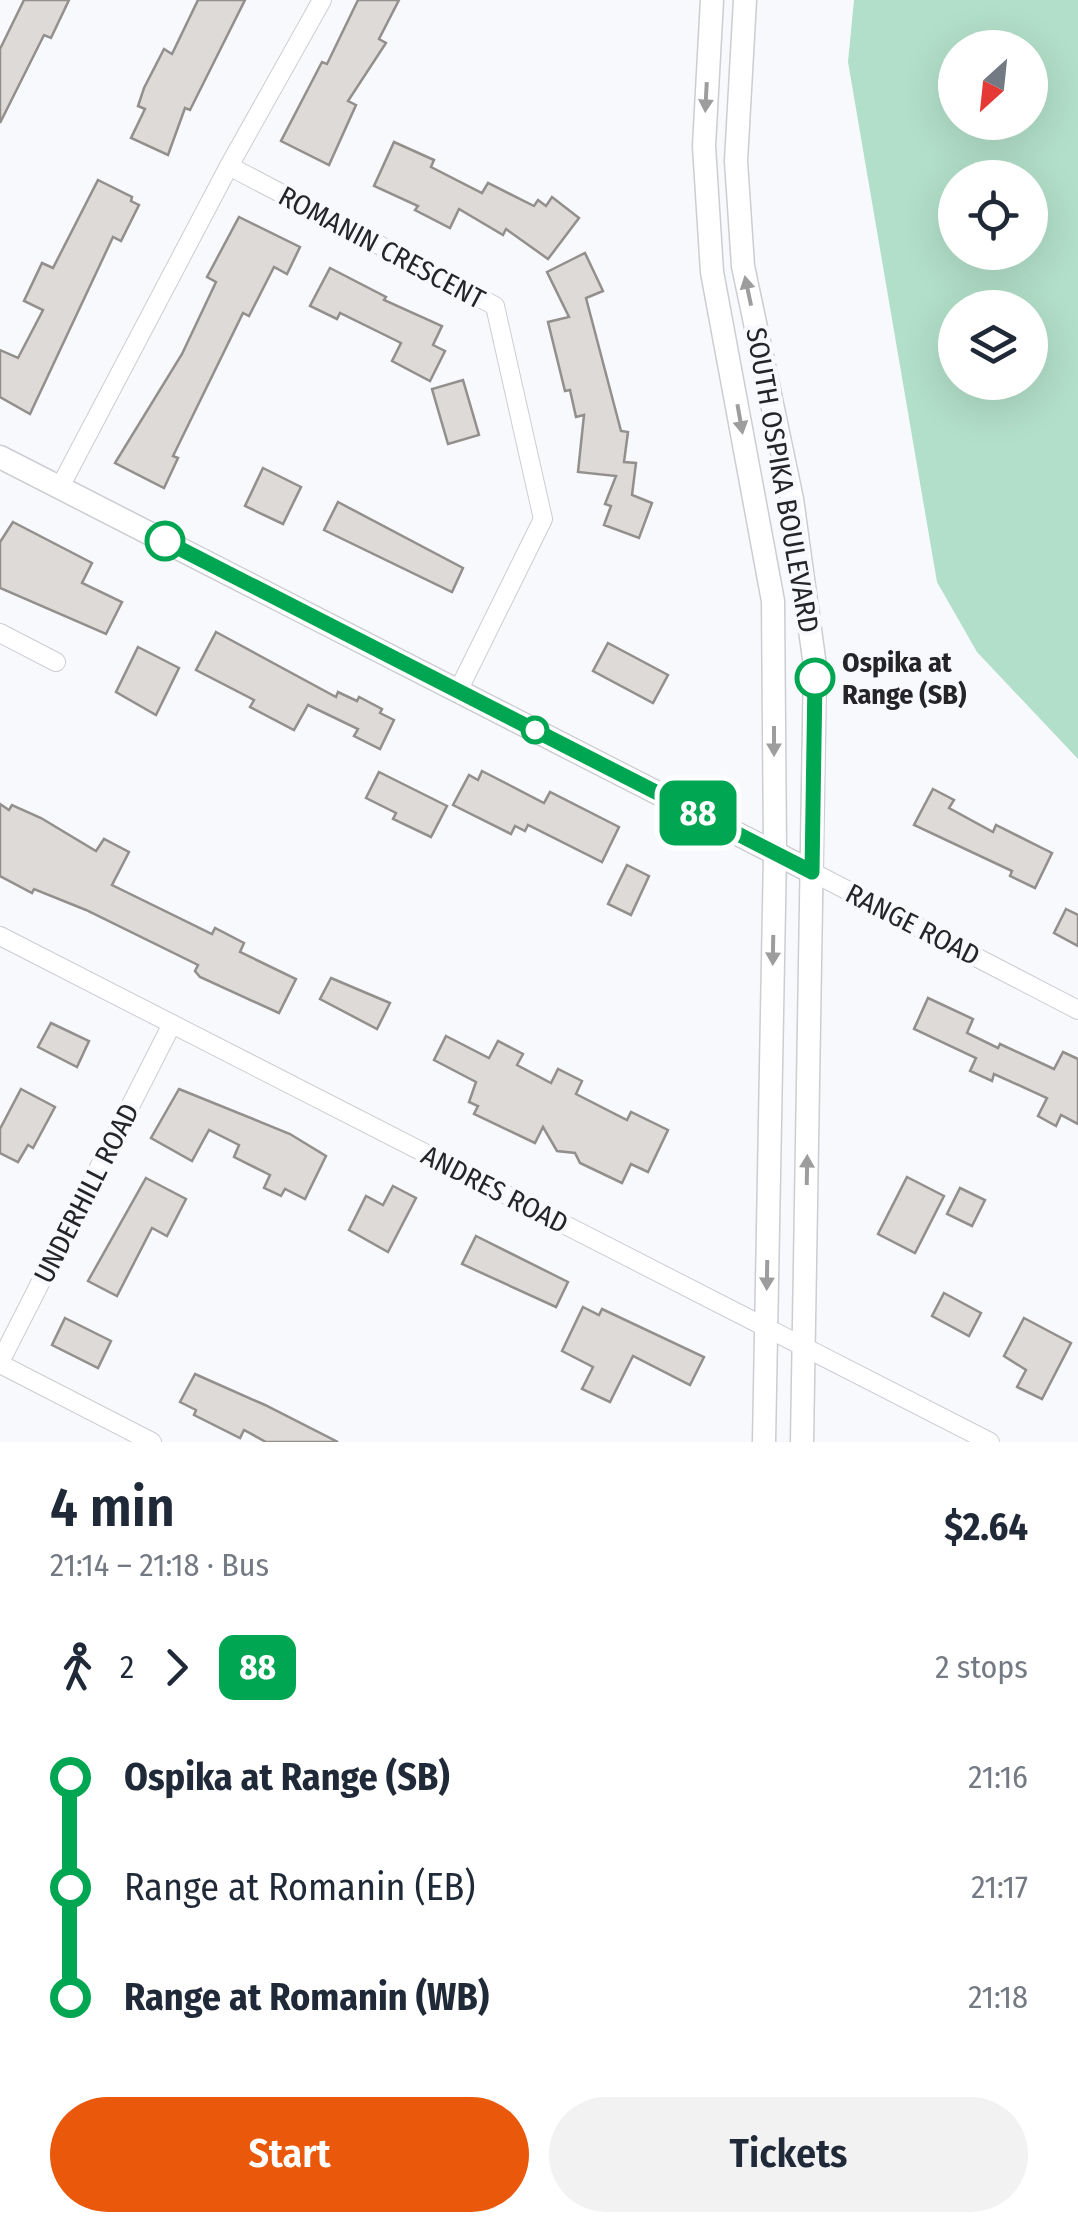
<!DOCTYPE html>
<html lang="en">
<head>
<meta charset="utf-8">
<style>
	body { margin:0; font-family:"Fira Sans Condensed",sans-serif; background:#f2f2f3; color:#1f2937; height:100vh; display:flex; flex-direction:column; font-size:38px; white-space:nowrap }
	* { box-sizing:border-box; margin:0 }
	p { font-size:32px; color:#747a83 }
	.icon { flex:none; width:55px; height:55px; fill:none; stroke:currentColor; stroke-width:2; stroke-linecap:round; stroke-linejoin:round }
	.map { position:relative; height:1442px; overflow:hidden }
	.sheet { display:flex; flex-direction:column; background:#fff; flex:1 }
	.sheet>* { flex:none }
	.badge { padding:0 20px; border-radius:15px; font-size:35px; line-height:65px }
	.needle { width:65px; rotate:207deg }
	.buttons { position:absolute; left:938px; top:30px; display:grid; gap:20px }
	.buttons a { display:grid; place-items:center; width:110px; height:110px; border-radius:50%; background:#fff; box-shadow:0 10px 40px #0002; font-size:50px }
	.map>.badge { position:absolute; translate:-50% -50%; box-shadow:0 0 0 5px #fff }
	.legs { display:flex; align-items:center; gap:15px; height:110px; padding:0 50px; font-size:32px }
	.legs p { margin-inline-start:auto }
	.overview { display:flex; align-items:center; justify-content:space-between; height:170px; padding:0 50px }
	h1 { font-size:55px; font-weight:600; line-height:75px }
	.button { display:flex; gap:20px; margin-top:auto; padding:20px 50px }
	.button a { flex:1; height:115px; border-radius:60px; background:#ea580c; color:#fff; font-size:40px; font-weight:600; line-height:115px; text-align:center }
	.button a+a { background:#f2f2f3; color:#1f2937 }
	ul { padding:0 50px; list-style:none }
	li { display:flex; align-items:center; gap:35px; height:110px; font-size:38px }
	li i { display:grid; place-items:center; width:15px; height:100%; margin:0 12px; background:currentColor }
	li i::after { content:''; width:25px; height:25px; margin:-12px; border:8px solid; border-radius:50%; background:#fff }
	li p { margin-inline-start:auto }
	li:first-child i { background:linear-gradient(#0000 50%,currentColor 0) }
	li:last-child i { background:linear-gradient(currentColor 50%,#0000 0) }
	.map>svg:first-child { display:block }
	.green { fill:#b2dfc9; fill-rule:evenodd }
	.building { fill:#dedad7; stroke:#928f8c; stroke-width:2.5 }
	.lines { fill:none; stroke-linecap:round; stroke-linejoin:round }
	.street-casing { stroke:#cccdd1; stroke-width:20 }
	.secondary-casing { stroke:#cccdd1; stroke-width:25 }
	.street { stroke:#fff; stroke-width:18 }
	.secondary { stroke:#fff; stroke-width:22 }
	.oneway { fill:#9d9d9e }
	.line-1-casing { stroke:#fff; stroke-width:22 }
	.line-1 { stroke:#00a651; stroke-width:15 }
	.stop-1-dot { fill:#fff; stroke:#00a651; stroke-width:5 }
	.labels { text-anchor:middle; stroke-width:9; stroke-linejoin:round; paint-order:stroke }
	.street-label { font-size:28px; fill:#252527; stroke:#f8f9fd }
	.stop-label { font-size:28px; font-weight:bold; fill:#252527; stroke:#f8f9fd; text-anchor:start }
</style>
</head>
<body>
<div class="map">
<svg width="1078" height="1442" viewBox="0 0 1078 1442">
	<rect width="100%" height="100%" fill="#f8f9fd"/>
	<!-- green -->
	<path class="green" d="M 854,0 L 1078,0 L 1078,759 L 977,652 L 937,582 L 848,62 ZM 955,48 L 1030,48 L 1030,122 L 955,122 ZM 955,178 L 1030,178 L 1030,252 L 955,252 ZM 955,308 L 1030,308 L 1030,382 L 955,382 Z"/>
	<!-- building -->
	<g class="building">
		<path d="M 24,0 L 69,0 L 51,38 L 44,35 L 0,123 L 0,49 Z"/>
		<path d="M 198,0 L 245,0 L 190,110 L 185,108 L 168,155 L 131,138 L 145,109 L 138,106 L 144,88 L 164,49 L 172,54 Z"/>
		<path d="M 358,0 L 399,0 L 379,39 L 386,43 L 348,101 L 356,105 L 329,165 L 281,141 L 322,62 L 327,64 Z"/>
		<path d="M 394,142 L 434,160 L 431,167 L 482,193 L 488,183 L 534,206 L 538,200 L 546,206 L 552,197 L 579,218 L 548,259 L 506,229 L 503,235 L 459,209 L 450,228 L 415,210 L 418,206 L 374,186 Z"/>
		<path d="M 98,180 L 132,197 L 131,201 L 139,205 L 121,241 L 113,237 L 30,414 L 0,397 L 0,350 L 18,358 L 43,310 L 24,301 L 42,263 L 53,268 Z"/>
		<path d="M 239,217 L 300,247 L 287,274 L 274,267 L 249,316 L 243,313 L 173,456 L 178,458 L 164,488 L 115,463 L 182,354 L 216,282 L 207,277 Z"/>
		<path d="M 585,253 L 603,291 L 586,298 L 621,431 L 628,432 L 624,462 L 636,463 L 632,495 L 652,503 L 639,538 L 604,525 L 611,506 L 605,504 L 616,476 L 578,472 L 584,415 L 576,417 L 570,390 L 565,391 L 548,322 L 569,317 L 547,272 Z"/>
		<path d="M 330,268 L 386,297 L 384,300 L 442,326 L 433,345 L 445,351 L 430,381 L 392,361 L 401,343 L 340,313 L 337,319 L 310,306 Z"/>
		<path d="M 463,380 L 479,435 L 448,444 L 432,389 Z"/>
		<path d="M 263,468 L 301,487 L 283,524 L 245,506 Z"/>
		<path d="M 338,502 L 463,568 L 452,592 L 324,530 Z"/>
		<path d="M 13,522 L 92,563 L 82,583 L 122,602 L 106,634 L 0,588 L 0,542 Z"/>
		<path d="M 216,632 L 336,697 L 338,692 L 357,701 L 359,697 L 382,709 L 380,713 L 394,720 L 380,749 L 354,736 L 358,729 L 308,705 L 294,730 L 250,707 L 254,700 L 196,670 Z"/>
		<path d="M 608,643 L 668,675 L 653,703 L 593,671 Z"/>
		<path d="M 138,647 L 179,668 L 156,715 L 116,692 Z"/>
		<path d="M 482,771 L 544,803 L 550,792 L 619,827 L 602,862 L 528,825 L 525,831 L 515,826 L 511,834 L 453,805 L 469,775 L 478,780 Z"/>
		<path d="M 379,772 L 447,806 L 431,837 L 393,819 L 396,813 L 366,798 Z"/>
		<path d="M 933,789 L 954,800 L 949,808 L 993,832 L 996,825 L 1052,853 L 1035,888 L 1010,876 L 1012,871 L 914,825 Z"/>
		<path d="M 0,804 L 9,810 L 12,805 L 41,818 L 96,851 L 104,839 L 129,852 L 112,885 L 212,934 L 215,928 L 244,943 L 240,952 L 296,979 L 279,1013 L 200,977 L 195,971 L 198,965 L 86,910 L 34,889 L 32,893 L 0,876 Z"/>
		<path d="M 627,865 L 649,876 L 631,915 L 608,904 Z"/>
		<path d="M 1066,909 L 1078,915 L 1078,946 L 1054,933 Z"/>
		<path d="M 331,978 L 390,1003 L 377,1029 L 320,999 Z"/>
		<path d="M 928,998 L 973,1019 L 967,1033 L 998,1048 L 1000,1044 L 1054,1069 L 1063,1052 L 1078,1059 L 1078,1124 L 1061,1115 L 1056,1126 L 1038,1116 L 1047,1098 L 994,1074 L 992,1081 L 970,1071 L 976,1058 L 914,1029 Z"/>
		<path d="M 51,1023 L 89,1041 L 77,1067 L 38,1047 Z"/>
		<path d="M 446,1036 L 489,1058 L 498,1041 L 523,1054 L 517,1065 L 551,1083 L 558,1069 L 582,1081 L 576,1094 L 627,1120 L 631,1112 L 668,1130 L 648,1172 L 631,1164 L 622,1183 L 580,1163 L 575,1153 L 557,1151 L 543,1127 L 535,1143 L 474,1114 L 478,1106 L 469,1102 L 476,1082 L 434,1060 Z"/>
		<path d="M 21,1089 L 55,1107 L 33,1148 L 28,1145 L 18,1162 L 0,1153 L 0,1129 Z"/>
		<path d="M 179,1089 L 290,1134 L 326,1156 L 305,1199 L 285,1189 L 281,1196 L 264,1188 L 270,1175 L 234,1157 L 239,1145 L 209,1130 L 192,1161 L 151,1138 Z"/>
		<path d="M 907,1177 L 944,1196 L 915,1253 L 878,1234 Z"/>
		<path d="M 146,1178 L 186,1199 L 167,1236 L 152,1228 L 117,1296 L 88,1281 Z"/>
		<path d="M 393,1186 L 416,1198 L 388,1252 L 349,1230 L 366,1196 L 383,1205 Z"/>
		<path d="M 960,1188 L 985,1200 L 972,1226 L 947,1214 Z"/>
		<path d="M 476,1236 L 568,1282 L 556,1307 L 462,1264 Z"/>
		<path d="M 944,1293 L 981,1313 L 969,1336 L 932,1316 Z"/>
		<path d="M 583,1307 L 599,1315 L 602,1309 L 704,1357 L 690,1385 L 633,1356 L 610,1402 L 582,1389 L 593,1367 L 562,1351 Z"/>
		<path d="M 65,1318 L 111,1341 L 98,1368 L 52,1345 Z"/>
		<path d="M 1024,1318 L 1071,1343 L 1042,1399 L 1017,1387 L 1026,1370 L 1004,1356 Z"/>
		<path d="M 195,1374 L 265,1405 L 338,1442 L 266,1442 L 244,1430 L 240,1438 L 194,1415 L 196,1410 L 180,1402 Z"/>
	</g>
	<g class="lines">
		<defs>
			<g id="street">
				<path d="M 229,166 L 495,306 L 543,519 L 458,691"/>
				<path d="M 60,487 L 229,166 L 322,0"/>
				<path d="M 0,633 L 56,662"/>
				<path d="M 812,872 L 1078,1010"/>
				<path d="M 0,936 L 990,1442"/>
				<path d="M 0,1362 L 172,1024"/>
				<path d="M 0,1364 L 152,1442"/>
			</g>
			<g id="secondary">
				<path d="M 712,0 L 704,146 L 712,272 L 773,601 L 775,853 L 764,1442"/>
				<path d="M 745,0 L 736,161 L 743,266 L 792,499 L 815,666 L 802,1442"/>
				<path d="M 0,457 L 812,872"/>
			</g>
		</defs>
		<!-- street casing -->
		<use href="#street" class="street-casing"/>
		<!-- secondary casing -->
		<use href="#secondary" class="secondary-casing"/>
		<!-- street -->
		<use href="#street" class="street"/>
		<!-- secondary -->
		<use href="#secondary" class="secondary"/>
	</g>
	<!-- one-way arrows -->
	<defs><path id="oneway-solid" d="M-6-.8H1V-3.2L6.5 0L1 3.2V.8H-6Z" transform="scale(2.5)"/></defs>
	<g class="oneway">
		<use href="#oneway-solid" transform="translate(706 97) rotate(93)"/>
		<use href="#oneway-solid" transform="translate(748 291) rotate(-102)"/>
		<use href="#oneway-solid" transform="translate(740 419) rotate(80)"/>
		<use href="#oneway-solid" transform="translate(774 741) rotate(90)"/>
		<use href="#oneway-solid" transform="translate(773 950) rotate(91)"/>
		<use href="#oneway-solid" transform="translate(807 1170) rotate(-89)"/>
		<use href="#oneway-solid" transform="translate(767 1275) rotate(91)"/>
	</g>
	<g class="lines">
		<defs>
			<path id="line-1" d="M 165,541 L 812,872 L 815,678"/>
		</defs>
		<!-- line-1 casing -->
		<use href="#line-1" class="line-1-casing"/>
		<!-- line-1 -->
		<use href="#line-1" class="line-1"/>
	</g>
	<!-- markers -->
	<g class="stop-1-dot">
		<circle cx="165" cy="541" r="18"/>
		<circle cx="815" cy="678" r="18"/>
		<circle cx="535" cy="730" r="12"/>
	</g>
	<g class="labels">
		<!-- street labels -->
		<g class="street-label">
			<text transform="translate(382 247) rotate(28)" y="10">ROMANIN CRESCENT</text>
			<text transform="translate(783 480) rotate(80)" y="10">SOUTH OSPIKA BOULEVARD</text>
			<text transform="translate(913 924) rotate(27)" y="10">RANGE ROAD</text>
			<text transform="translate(495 1189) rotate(27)" y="10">ANDRES ROAD</text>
			<text transform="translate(86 1193) rotate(-63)" y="10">UNDERHILL ROAD</text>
		</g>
		<!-- stop labels -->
		<g class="stop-label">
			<text x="842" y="672">Ospika at<tspan x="842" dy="32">Range (SB)</tspan></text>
		</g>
	</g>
</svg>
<div class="buttons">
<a><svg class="needle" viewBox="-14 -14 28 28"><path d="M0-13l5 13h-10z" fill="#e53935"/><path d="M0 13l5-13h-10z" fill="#747a83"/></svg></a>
<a><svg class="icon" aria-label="locate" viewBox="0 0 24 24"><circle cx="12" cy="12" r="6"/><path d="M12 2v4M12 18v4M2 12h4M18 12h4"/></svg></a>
<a><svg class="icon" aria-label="layers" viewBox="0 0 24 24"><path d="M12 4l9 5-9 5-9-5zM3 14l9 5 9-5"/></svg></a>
</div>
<b class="badge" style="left:698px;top:813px;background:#00a651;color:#fff">88</b>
</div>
<section class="sheet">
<div class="overview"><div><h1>4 min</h1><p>21:14 – 21:18 · Bus</p></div><b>$2.64</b></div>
<div class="legs"><svg class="icon" aria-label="walk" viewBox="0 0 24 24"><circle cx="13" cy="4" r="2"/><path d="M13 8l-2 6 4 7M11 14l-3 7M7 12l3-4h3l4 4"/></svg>2<svg class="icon" aria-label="forward" viewBox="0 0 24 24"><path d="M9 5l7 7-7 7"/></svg><b class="badge" style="background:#00a651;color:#fff">88</b><p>2 stops</p></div>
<ul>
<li><i style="color:#00a651"></i><b>Ospika at Range (SB)</b><p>21:16</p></li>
<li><i style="color:#00a651"></i><span>Range at Romanin (EB)</span><p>21:17</p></li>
<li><i style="color:#00a651"></i><b>Range at Romanin (WB)</b><p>21:18</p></li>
</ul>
<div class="button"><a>Start</a><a>Tickets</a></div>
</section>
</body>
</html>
